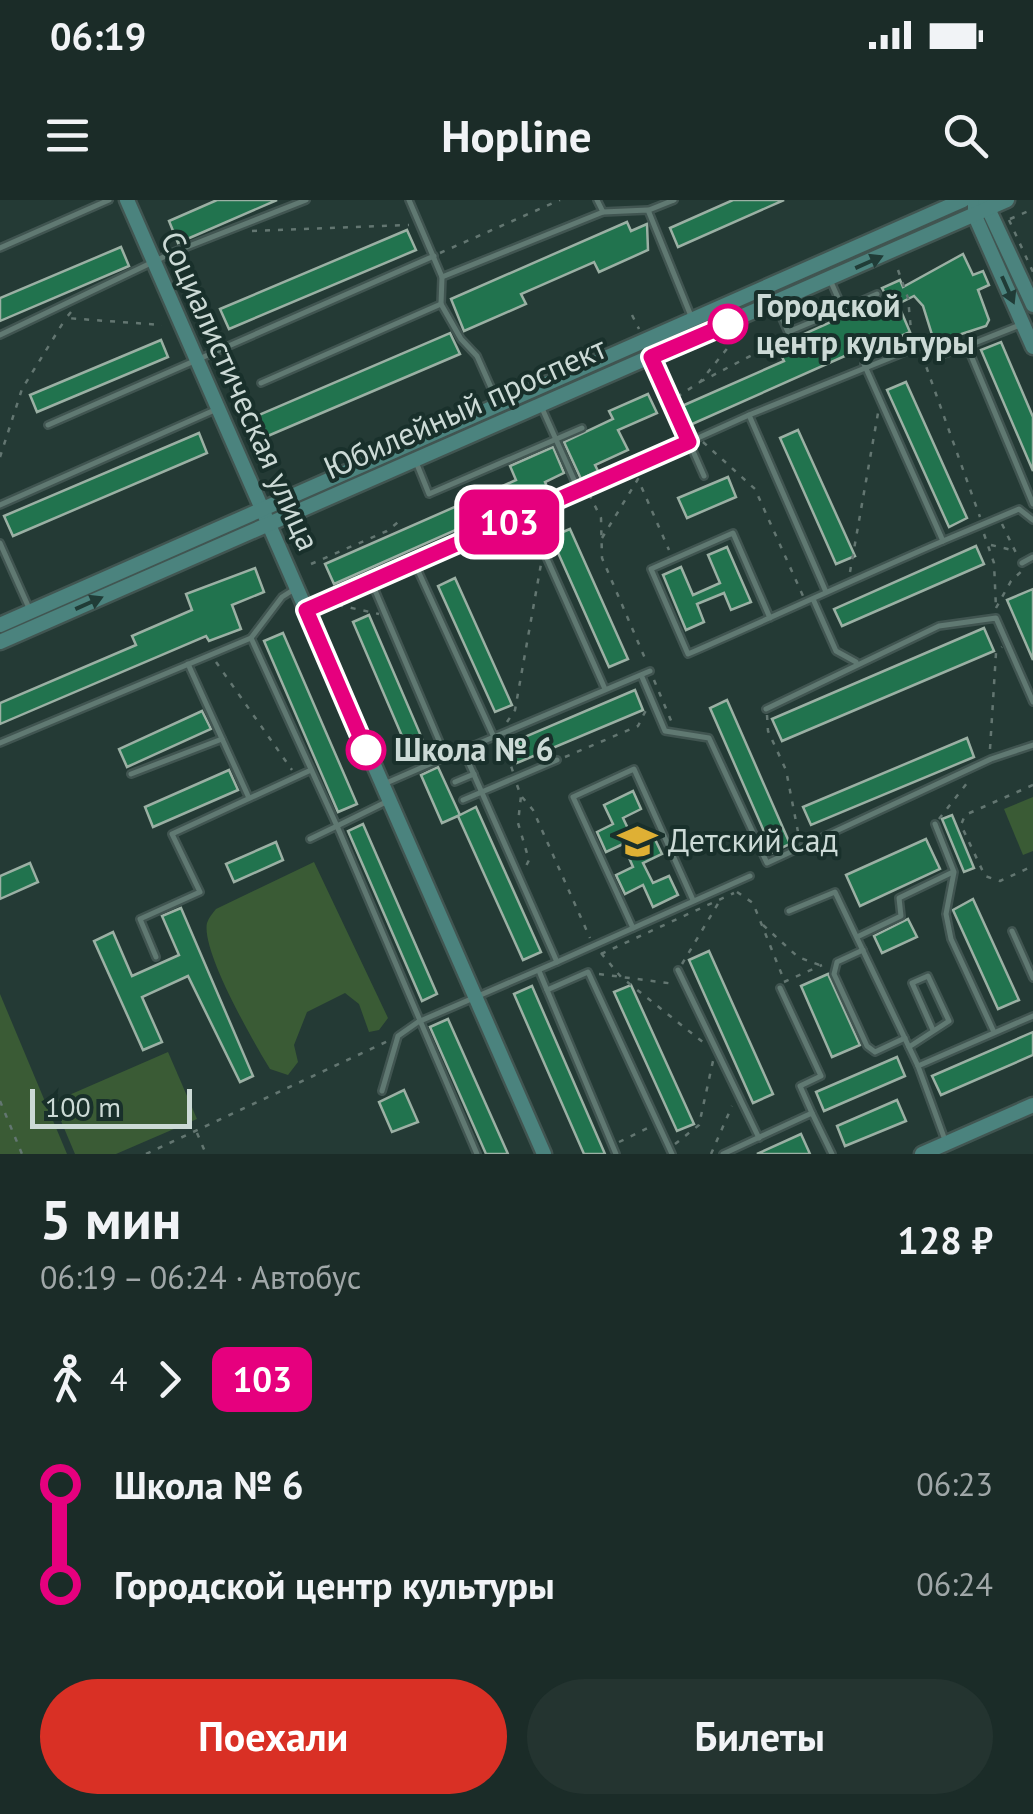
<!DOCTYPE html>
<html lang="ru">
<head>
<meta charset="utf-8">
<style>
	body { margin:0; font-family:"PT Sans",sans-serif; background:#243430; color:#f1f3f6; height:100vh; display:flex; flex-direction:column; font-size:38px; white-space:nowrap }
	* { box-sizing:border-box; margin:0 }
	p { font-size:32px; color:#a0a7a8 }
	.icon { flex:none; width:55px; height:55px; fill:none; stroke:currentColor; stroke-width:2; stroke-linecap:round; stroke-linejoin:round }
	.map { position:relative; height:954px; overflow:hidden }
	.side { display:flex; flex-direction:column; background:#1b2c28; flex:1 }
	.side>* { flex:none }
	.badge { padding:0 20px; border-radius:15px; font-size:35px; line-height:65px }
	.scale { position:absolute; left:30px; bottom:25px; width:162px; box-sizing:border-box; padding-left:10px; border:5px solid #ccdad6; border-top:0; font-size:28px; line-height:35px; white-space:nowrap; color:#ccdad6; -webkit-text-stroke:8px #19302b; paint-order:stroke }
	.map>.badge { position:absolute; translate:-50% -50%; box-shadow:0 0 0 5px #fff }
	.legs { display:flex; align-items:center; gap:15px; height:110px; padding:0 40px; font-size:32px }
	.legs p { margin-inline-start:auto }
	.overview { display:flex; align-items:center; justify-content:space-between; height:170px; padding:0 40px }
	h1 { font-size:55px; font-weight:700; line-height:75px }
	.action { display:flex; gap:20px; margin-top:auto; padding:20px 40px }
	.action a { flex:1; height:115px; border-radius:60px; background:#d93025; color:#fff; font-size:40px; font-weight:700; line-height:115px; text-align:center }
	.action a+a { background:#243430; color:#f1f3f6 }
	ul { padding:0 40px; list-style:none }
	li { display:flex; align-items:center; gap:35px; height:100px; font-size:38px }
	li i { display:grid; place-items:center; width:15px; height:100%; margin:0 12px; background:currentColor }
	li i::after { content:''; width:25px; height:25px; margin:-12px; border:8px solid; border-radius:50%; background:#1b2c28 }
	li p { margin-inline-start:auto }
	li:first-child i { background:linear-gradient(#0000 50%,currentColor 0) }
	li:last-child i { background:linear-gradient(currentColor 50%,#0000 0) }
	.status { display:flex; justify-content:space-between; align-items:center; height:70px; padding:0 50px; background:#1b2c28; direction:ltr }
	.status svg { height:28px; fill:currentColor }
	header { display:flex; justify-content:space-between; align-items:center; height:130px; padding:0 40px; background:#1b2c28; font-size:45px; font-weight:700 }
	.map>svg:first-child { display:block }
	.green { fill:#3a5b35 }
	.building { fill:#21734e; stroke:#9bb0a4; stroke-width:2.5 }
	.lines { fill:none; stroke-linecap:round; stroke-linejoin:round }
	.lane-casing { stroke:#415551; stroke-width:10 }
	.secondary-casing { stroke:#415551; stroke-width:19 }
	.path { stroke:#637671; stroke-width:2.5; stroke-dasharray:5 8; stroke-linecap:butt }
	.lane { stroke:#607972; stroke-width:5 }
	.secondary { stroke:#4b837e; stroke-width:14 }
	.oneway { fill:#203c37 }
	.line-1-casing { stroke:#fff; stroke-width:22 }
	.line-1 { stroke:#e6007e; stroke-width:15 }
	.stop-1-dot { fill:#fff; stroke:#e6007e; stroke-width:5 }
	.labels { text-anchor:middle; stroke-width:8; stroke-linejoin:round; paint-order:stroke }
	.stop-label { font-size:32px; font-weight:bold; fill:#ccdad6; stroke:#19302b; text-anchor:start }
	.street-label { font-size:32px; fill:#ccdad6; stroke:#19302b }
	.poi-label { font-size:32px; fill:#ccdad6; stroke:#19302b; text-anchor:start }
</style>
</head>
<body>
<div class="status"><b>06:19</b><svg viewBox="0 0 49 12"><path d="M0 12V9h3v3zM5 12V6h3v6zM10 12V3h3v9zM15 12V0h3v12zM26 1h20v11H26zM47 4h2v5h-2z"/></svg></div>
<header><svg class="icon" aria-label="menu" viewBox="0 0 24 24"><path d="M4 6h16M4 12h16M4 18h16"/></svg>Hopline<svg class="icon" aria-label="search" viewBox="0 0 24 24"><circle cx="10" cy="10" r="6"/><path d="M15 15l6 6"/></svg></header>
<div class="map">
<svg width="1033" height="954" viewBox="0 0 1033 954">
	<rect width="100%" height="100%" fill="#243a35"/>
	<!-- green -->
	<g class="green">
		<path d="M 1033,597 L 1033,651 L 1023,655 L 1004,609 Z"/>
		<path d="M 314,662 L 388,818 L 379,830 L 369,832 L 359,804 L 345,793 L 307,812 L 294,845 L 298,862 L 288,875 L 270,869 C 254,843 201,751 207,723 C 209,717 213,713 216,709 Z"/>
		<path d="M 0,794 L 67,954 L 0,954 Z"/>
		<path d="M 168,852 L 197,919 L 116,954 L 75,954 L 53,902 Z"/>
	</g>
	<!-- building -->
	<g class="building">
		<path d="M 217,0 L 277,0 L 178,43 L 169,21 Z"/>
		<path d="M 733,0 L 784,0 L 678,47 L 670,28 Z"/>
		<path d="M 627,22 L 631,31 L 647,24 L 648,50 L 599,72 L 594,62 L 521,94 L 526,104 L 464,131 L 451,99 Z"/>
		<path d="M 407,30 L 416,50 L 229,129 L 220,109 Z"/>
		<path d="M 121,47 L 129,66 L 0,121 L 0,98 Z"/>
		<path d="M 963,54 L 973,75 L 983,71 L 989,85 L 978,90 L 989,120 L 986,126 L 952,137 L 954,143 L 942,148 L 934,141 L 923,106 L 914,96 L 898,104 L 910,132 L 885,143 L 883,139 L 690,225 L 682,206 L 784,161 L 777,146 L 887,97 L 882,88 L 900,80 L 903,87 Z"/>
		<path d="M 450,133 L 460,154 L 263,238 L 254,217 Z"/>
		<path d="M 161,140 L 168,157 L 37,212 L 30,195 Z"/>
		<path d="M 1001,142 L 1033,217 L 1033,271 L 981,150 Z"/>
		<path d="M 906,182 L 967,318 L 949,327 L 887,190 Z"/>
		<path d="M 648,194 L 657,213 L 618,230 L 628,250 L 595,265 L 598,271 L 581,279 L 564,242 L 613,219 L 609,211 Z"/>
		<path d="M 798,230 L 855,356 L 836,364 L 780,238 Z"/>
		<path d="M 199,233 L 207,253 L 13,336 L 4,316 Z"/>
		<path d="M 553,247 L 564,273 L 545,282 L 548,289 L 334,384 L 325,364 L 516,280 L 510,266 Z"/>
		<path d="M 728,277 L 736,297 L 687,318 L 678,298 Z"/>
		<path d="M 570,329 L 628,459 L 609,467 L 551,337 Z"/>
		<path d="M 976,346 L 984,364 L 842,426 L 834,409 Z"/>
		<path d="M 727,347 L 751,402 L 731,410 L 724,393 L 697,404 L 704,422 L 686,430 L 663,375 L 681,367 L 693,395 L 720,383 L 708,355 Z"/>
		<path d="M 255,368 L 264,392 L 232,405 L 241,429 L 209,441 L 206,436 L 0,524 L 0,503 L 136,445 L 132,436 L 192,410 L 186,394 Z"/>
		<path d="M 455,378 L 512,505 L 495,512 L 438,386 Z"/>
		<path d="M 1033,389 L 1033,460 L 1007,400 Z"/>
		<path d="M 369,415 L 427,550 L 411,557 L 353,422 Z"/>
		<path d="M 984,428 L 994,451 L 782,541 L 772,519 Z"/>
		<path d="M 283,433 L 357,604 L 338,612 L 264,441 Z"/>
		<path d="M 635,490 L 643,510 L 517,563 L 508,544 Z"/>
		<path d="M 727,500 L 790,644 L 773,652 L 710,508 Z"/>
		<path d="M 202,511 L 211,529 L 127,567 L 119,549 Z"/>
		<path d="M 967,538 L 974,557 L 811,625 L 803,607 Z"/>
		<path d="M 438,567 L 460,615 L 442,623 L 421,575 Z"/>
		<path d="M 229,570 L 238,590 L 153,627 L 145,607 Z"/>
		<path d="M 633,591 L 641,609 L 623,618 L 633,639 L 651,631 L 662,654 L 643,663 L 653,683 L 669,676 L 678,695 L 653,707 L 643,685 L 625,694 L 616,675 L 633,667 L 623,644 L 606,652 L 597,632 L 613,624 L 604,605 Z"/>
		<path d="M 476,607 L 541,752 L 523,760 L 458,616 Z"/>
		<path d="M 952,615 L 974,668 L 964,672 L 942,619 Z"/>
		<path d="M 363,624 L 437,794 L 422,801 L 348,631 Z"/>
		<path d="M 926,639 L 940,669 L 860,706 L 846,675 Z"/>
		<path d="M 276,642 L 283,660 L 234,682 L 226,664 Z"/>
		<path d="M 30,663 L 38,682 L 0,699 L 0,676 Z"/>
		<path d="M 973,699 L 1019,800 L 998,809 L 953,710 Z"/>
		<path d="M 181,708 L 253,876 L 240,882 L 188,776 L 142,797 L 162,842 L 143,850 L 94,741 L 113,732 L 132,776 L 179,755 L 162,716 Z"/>
		<path d="M 908,719 L 917,737 L 882,753 L 874,736 Z"/>
		<path d="M 709,751 L 773,894 L 753,903 L 689,760 Z"/>
		<path d="M 828,774 L 860,845 L 832,857 L 801,786 Z"/>
		<path d="M 631,785 L 694,924 L 677,931 L 614,792 Z"/>
		<path d="M 532,786 L 605,954 L 584,954 L 514,794 Z"/>
		<path d="M 448,819 L 508,954 L 486,954 L 430,827 Z"/>
		<path d="M 1033,832 L 1033,855 L 941,895 L 932,876 Z"/>
		<path d="M 897,857 L 905,876 L 824,911 L 816,892 Z"/>
		<path d="M 404,890 L 418,922 L 392,932 L 379,902 Z"/>
		<path d="M 897,900 L 906,921 L 845,946 L 837,926 Z"/>
		<path d="M 801,934 L 810,954 L 757,954 Z"/>
	</g>
	<g class="lines">
		<defs>
			<g id="lane">
				<path d="M 409,0 L 442,77 L 441,104"/>
				<path d="M 597,0 L 603,12"/>
				<path d="M 649,10 L 674,0"/>
				<path d="M 0,48 L 109,0"/>
				<path d="M 442,77 L 603,12 L 648,10 L 691,116"/>
				<path d="M 831,82 L 843,109 L 877,94"/>
				<path d="M 776,105 L 788,132 L 843,109"/>
				<path d="M 1020,125 L 967,146 L 1033,304"/>
				<path d="M 0,135 L 174,52 L 306,0"/>
				<path d="M 261,183 L 441,104 L 461,139 L 477,156 L 497,201"/>
				<path d="M 48,225 L 434,56"/>
				<path d="M 416,262 L 429,294 L 582,228"/>
				<path d="M 704,276 L 689,242 L 749,215"/>
				<path d="M 579,291 L 689,242 L 652,159"/>
				<path d="M 0,305 L 217,209"/>
				<path d="M 527,314 L 605,489"/>
				<path d="M 943,341 L 1019,309 L 1033,320"/>
				<path d="M 0,343 L 29,408"/>
				<path d="M 414,362 L 493,535"/>
				<path d="M 1022,363 L 1033,357"/>
				<path d="M 293,390 L 282,397 L 251,438 L 337,626 L 388,601"/>
				<path d="M 826,392 L 749,215 L 927,143 L 941,155 L 967,146"/>
				<path d="M 813,399 L 836,451 L 856,462"/>
				<path d="M 310,408 L 371,381"/>
				<path d="M 770,418 L 733,333 L 651,369 L 688,454 C 773,417 857,378 943,341 L 864,164"/>
				<path d="M 188,464 L 249,598"/>
				<path d="M 642,477 L 665,531 L 709,538 L 767,663 L 991,559 L 1033,545"/>
				<path d="M 766,509 L 939,426 L 996,418 L 1033,502"/>
				<path d="M 0,543 L 251,438"/>
				<path d="M 446,557 L 463,550"/>
				<path d="M 131,574 L 222,539"/>
				<path d="M 455,582 L 474,574"/>
				<path d="M 384,584 L 446,557 L 371,381 L 579,291 L 541,206"/>
				<path d="M 463,600 L 557,560"/>
				<path d="M 935,624 L 954,672 L 946,714 L 951,739 L 993,830"/>
				<path d="M 310,639 L 337,626 L 477,954"/>
				<path d="M 789,711 L 835,692 L 918,866 L 945,940"/>
				<path d="M 633,728 L 573,597 L 634,569 L 693,700"/>
				<path d="M 1012,731 L 1033,778"/>
				<path d="M 857,737 L 901,716 L 899,698 L 953,672"/>
				<path d="M 863,750 L 837,762 L 834,774 L 867,846 L 875,852 L 905,838"/>
				<path d="M 156,757 L 140,719 L 200,692 L 172,634 L 311,570"/>
				<path d="M 557,762 L 750,676"/>
				<path d="M 678,770 L 759,938"/>
				<path d="M 539,771 L 616,954"/>
				<path d="M 780,788 L 821,876 L 800,886 L 812,913"/>
				<path d="M 547,790 L 588,772 L 672,954"/>
				<path d="M 909,847 L 949,821 L 928,776 L 912,783 L 933,830"/>
				<path d="M 918,866 L 1033,816"/>
				<path d="M 382,891 L 398,836 L 418,822 L 557,762 L 463,550 L 650,471"/>
				<path d="M 723,954 L 812,913 L 832,954"/>
			</g>
			<g id="secondary">
				<path d="M 127,0 L 544,954"/>
				<path d="M 975,0 L 975,16 L 1033,147"/>
				<path d="M 985,2 L 1033,105"/>
				<path d="M 0,425 L 963,0"/>
				<path d="M 0,442 L 1007,0"/>
				<path d="M 922,954 L 1033,905"/>
			</g>
		</defs>
		<!-- lane casing -->
		<use href="#lane" class="lane-casing"/>
		<!-- secondary casing -->
		<use href="#secondary" class="secondary-casing"/>
		<!-- path -->
		<g class="path">
			<path d="M 1010,19 L 1033,9"/>
			<path d="M 1009,20 L 1033,72"/>
			<path d="M 252,31 L 409,25"/>
			<path d="M 440,53 L 560,0"/>
			<path d="M 898,70 L 908,98 L 912,141"/>
			<path d="M 71,112 L 66,118 L 162,125"/>
			<path d="M 632,115 L 639,129"/>
			<path d="M 922,155 L 980,317"/>
			<path d="M 700,182 L 783,139"/>
			<path d="M 677,197 L 700,182 L 730,145"/>
			<path d="M 703,242 L 755,289 L 803,396"/>
			<path d="M 0,257 L 22,189 L 66,118"/>
			<path d="M 589,294 L 601,318 L 602,358 L 647,463"/>
			<path d="M 1002,324 L 1018,357"/>
			<path d="M 545,332 L 553,311"/>
			<path d="M 984,334 L 994,363 L 996,408"/>
			<path d="M 602,338 L 638,279 L 669,350"/>
			<path d="M 991,345 L 1012,350"/>
			<path d="M 311,364 L 387,331 L 402,319"/>
			<path d="M 850,372 L 878,213"/>
			<path d="M 338,405 L 379,414"/>
			<path d="M 996,408 L 1011,381 L 1025,368"/>
			<path d="M 216,462 L 292,570"/>
			<path d="M 654,480 L 672,523"/>
			<path d="M 767,515 L 768,531 L 786,570 L 799,637"/>
			<path d="M 507,522 L 515,510 L 541,364"/>
			<path d="M 503,542 L 513,572"/>
			<path d="M 990,549 L 996,453 L 1002,447"/>
			<path d="M 565,557 L 638,526 L 646,510"/>
			<path d="M 517,585 L 521,596 L 518,623 L 529,660 L 525,668"/>
			<path d="M 1033,585 L 965,615 L 961,625 L 985,676 L 1000,681 L 1033,666"/>
			<path d="M 522,597 L 533,610 L 590,738"/>
			<path d="M 939,619 L 971,578"/>
			<path d="M 737,692 L 753,703 L 784,780"/>
			<path d="M 763,725 L 798,757 L 822,766"/>
			<path d="M 601,753 L 621,777 L 704,843"/>
			<path d="M 601,754 L 734,693"/>
			<path d="M 682,764 L 719,702"/>
			<path d="M 599,774 L 675,784"/>
			<path d="M 784,782 L 822,765"/>
			<path d="M 0,901 L 22,954"/>
			<path d="M 197,933 L 206,954"/>
			<path d="M 619,942 L 652,926"/>
			<path d="M 675,944 L 699,925 L 713,861"/>
			<path d="M 146,954 L 388,841"/>
			<path d="M 711,954 L 732,906"/>
		</g>
		<!-- lane -->
		<use href="#lane" class="lane"/>
		<!-- secondary -->
		<use href="#secondary" class="secondary"/>
	</g>
	<!-- one-way arrows -->
	<defs><path id="oneway-solid" d="M-6-.8H1V-3.2L6.5 0L1 3.2V.8H-6Z" transform="scale(2.5)"/></defs>
	<g class="oneway">
		<use href="#oneway-solid" transform="translate(869 62) rotate(-24)"/>
		<use href="#oneway-solid" transform="translate(1008 90) rotate(66)"/>
		<use href="#oneway-solid" transform="translate(89 403) rotate(-24)"/>
	</g>
	<g class="lines">
		<defs>
			<path id="line-1" d="M 366,550 L 306,410 L 689,242 L 651,157 L 728,124"/>
		</defs>
		<!-- line-1 casing -->
		<use href="#line-1" class="line-1-casing"/>
		<!-- line-1 -->
		<use href="#line-1" class="line-1"/>
	</g>
	<!-- icons -->
	<defs>
		<symbol id="school-bare" viewBox="-9 -9 18 18"><path d="M0-5L7-2L0 1L-7-2ZM-4 1L0 2.5L4 1V4Q0 6-4 4Z" fill="#dfb034" stroke="#19302b" stroke-width="2.5" paint-order="stroke"/></symbol>
	</defs>
	<g fill-rule="evenodd">
		<use href="#school-bare" x="610" y="614" width="55" height="55"/>
	</g>
	<!-- markers -->
	<g class="stop-1-dot">
		<circle cx="728" cy="124" r="18"/>
		<circle cx="366" cy="550" r="18"/>
	</g>
	<g class="labels">
		<!-- stop labels -->
		<g class="stop-label">
			<text x="756" y="117">Городской<tspan x="756" dy="37">центр культуры</tspan></text>
			<text x="394" y="561">Школа № 6</text>
		</g>
		<!-- street labels -->
		<g class="street-label">
			<text transform="translate(240 191) rotate(66)" y="11">Социалистическая улица</text>
			<text transform="translate(465 208) rotate(-24)" y="11">Юбилейный проспект</text>
		</g>
		<!-- poi labels -->
		<g class="poi-label">
			<text x="668" y="652">Детский сад</text>
		</g>
	</g>
</svg>
<div class="scale">100 m</div>
<b class="badge" style="left:509px;top:322px;background:#e6007e;color:#fff">103</b>
</div>
<section class="side">
<div class="overview"><div><h1>5 мин</h1><p>06:19 – 06:24 · Автобус</p></div><b>128 ₽</b></div>
<div class="legs"><svg class="icon" aria-label="walk" viewBox="0 0 24 24"><circle cx="13" cy="4" r="2"/><path d="M13 8l-2 6 4 7M11 14l-3 7M7 12l3-4h3l4 4"/></svg>4<svg class="icon" aria-label="forward" viewBox="0 0 24 24"><path d="M9 5l7 7-7 7"/></svg><b class="badge" style="background:#e6007e;color:#fff">103</b></div>
<ul>
<li><i style="color:#e6007e"></i><b>Школа № 6</b><p>06:23</p></li>
<li><i style="color:#e6007e"></i><b>Городской центр культуры</b><p>06:24</p></li>
</ul>
<div class="action"><a>Поехали</a><a>Билеты</a></div>
</section>
</body>
</html>
